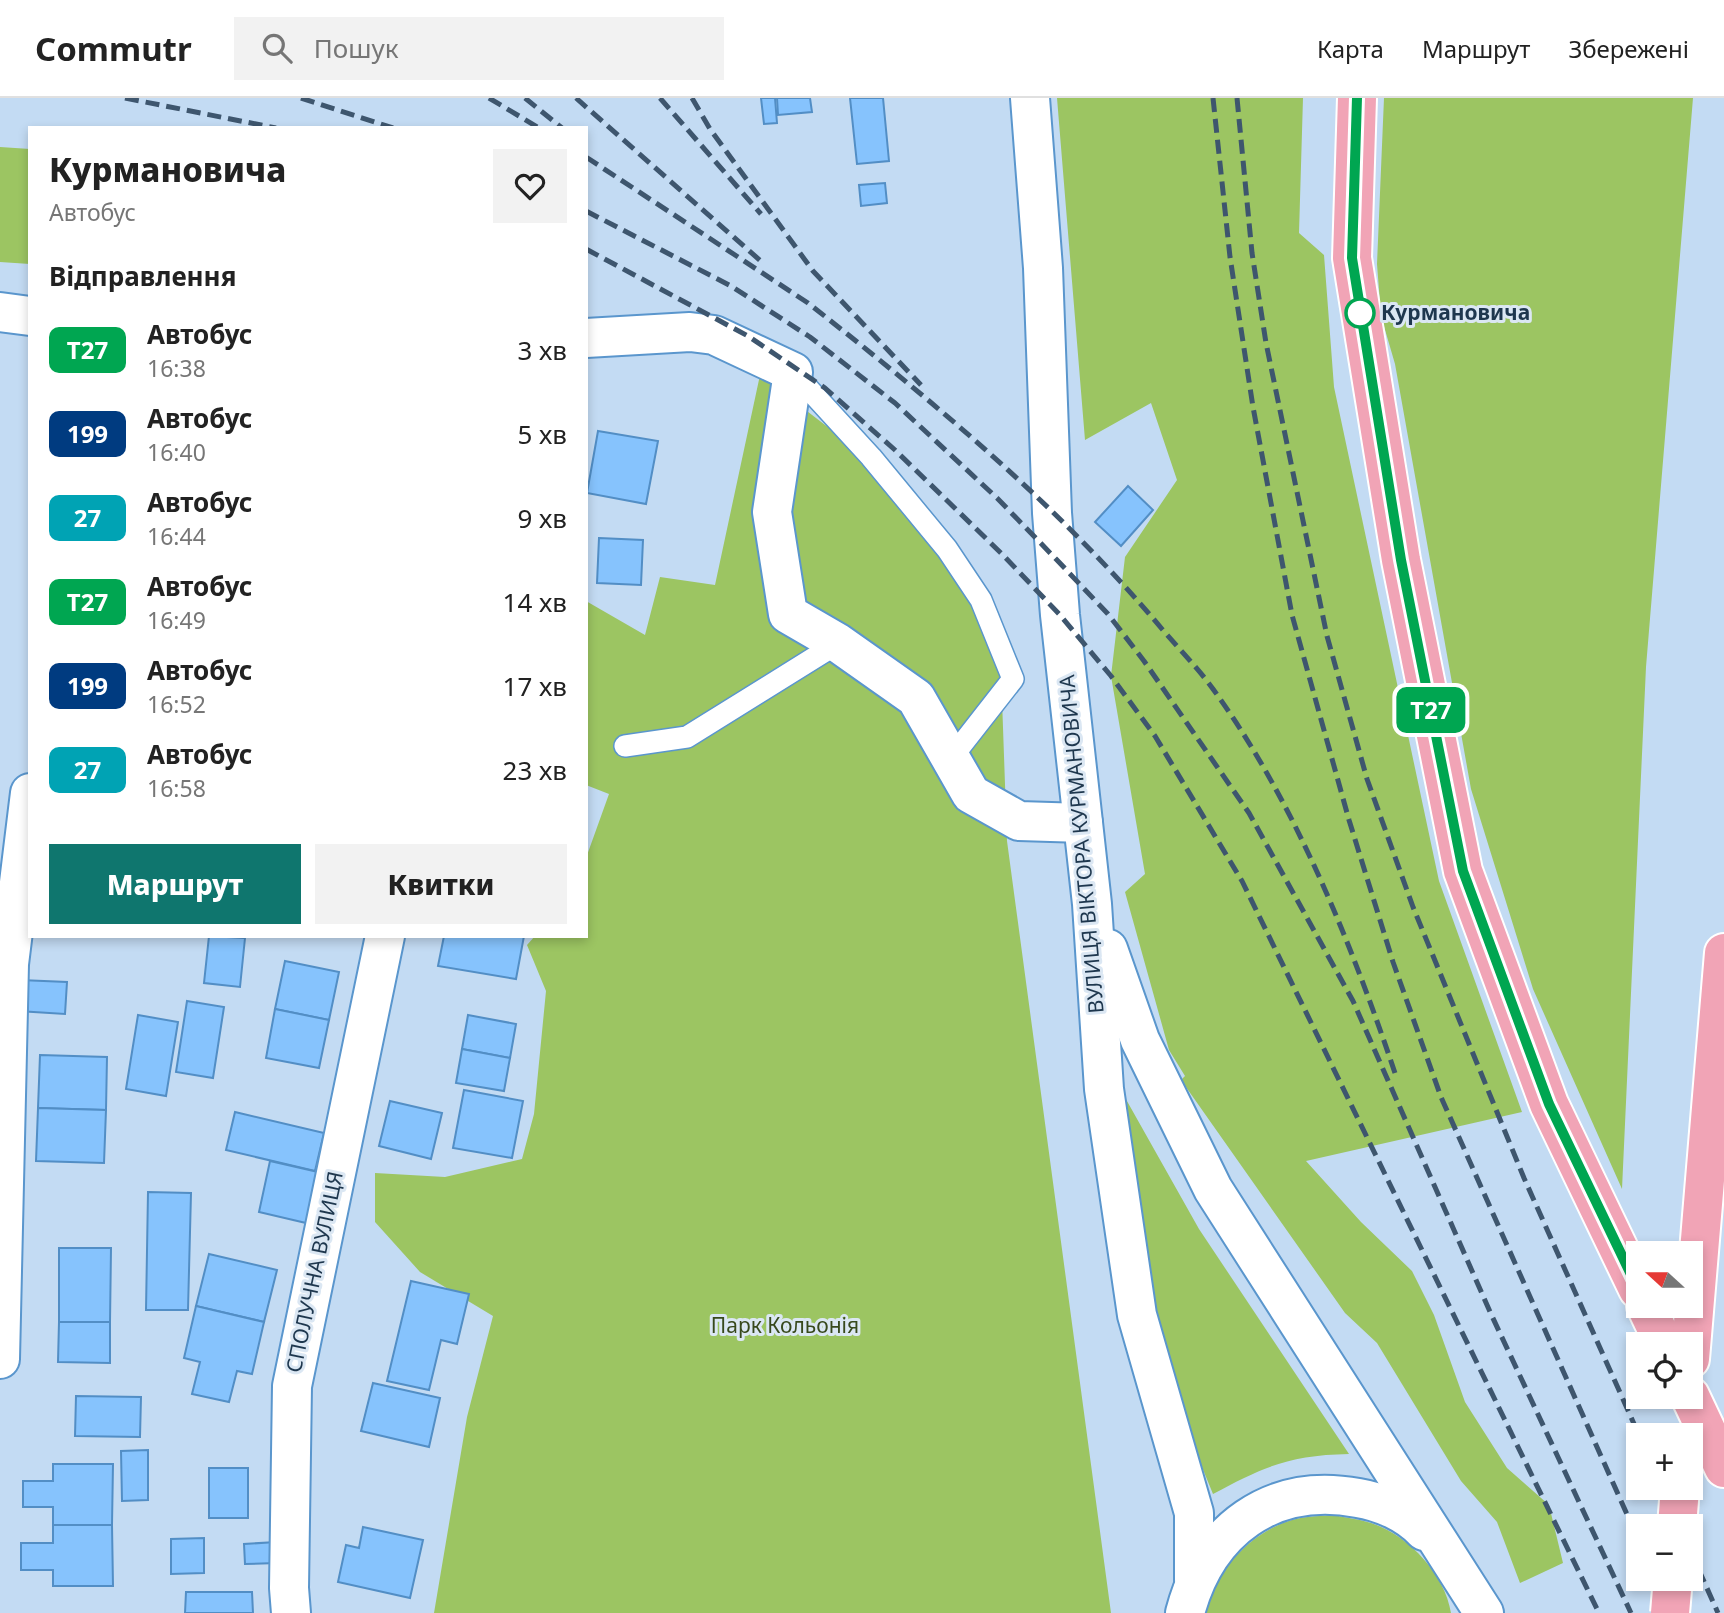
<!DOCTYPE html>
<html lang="uk">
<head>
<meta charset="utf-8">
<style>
	body { margin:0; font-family:"Noto Sans",sans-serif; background:#f2f2f2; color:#222; height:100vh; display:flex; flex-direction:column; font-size:26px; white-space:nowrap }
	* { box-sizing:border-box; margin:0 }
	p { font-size:23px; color:#767676 }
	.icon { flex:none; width:38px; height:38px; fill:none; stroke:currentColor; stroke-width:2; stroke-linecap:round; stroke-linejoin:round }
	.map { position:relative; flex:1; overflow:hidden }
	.side { position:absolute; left:28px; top:28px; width:560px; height:812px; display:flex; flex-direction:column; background:#fff; border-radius:0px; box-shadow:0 4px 10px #0003 }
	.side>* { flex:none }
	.badge { padding:0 14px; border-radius:10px; font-size:24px; line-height:46px }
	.needle { width:46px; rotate:291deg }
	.buttons { position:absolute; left:1626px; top:1143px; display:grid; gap:14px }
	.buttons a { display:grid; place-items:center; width:77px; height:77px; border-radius:0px; background:#fff; box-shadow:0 4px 10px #0003; font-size:35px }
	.map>.badge { position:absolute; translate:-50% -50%; box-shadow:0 0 0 4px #fff }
	h2 { padding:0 21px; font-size:26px; line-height:63px }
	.round { display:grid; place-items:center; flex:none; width:74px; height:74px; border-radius:0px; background:#f2f2f2 }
	.overview { display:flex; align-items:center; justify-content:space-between; height:119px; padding:0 21px }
	h1 { font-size:33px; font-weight:800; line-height:52px }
	.primary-button { display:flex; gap:14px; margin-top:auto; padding:14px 21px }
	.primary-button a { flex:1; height:80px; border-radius:0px; background:#0f766e; color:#fff; font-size:28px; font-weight:800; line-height:80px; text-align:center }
	.primary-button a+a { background:#f2f2f2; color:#222 }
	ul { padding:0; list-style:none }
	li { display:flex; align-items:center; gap:21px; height:84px; padding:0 21px }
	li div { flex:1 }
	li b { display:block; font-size:26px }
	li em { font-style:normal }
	li .badge { min-width:77px; font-weight:700; text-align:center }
	header { display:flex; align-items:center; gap:42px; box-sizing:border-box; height:98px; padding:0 35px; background:#fff; border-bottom:2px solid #e0e0e0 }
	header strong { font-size:33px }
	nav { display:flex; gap:38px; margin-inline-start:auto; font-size:24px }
	.search { width:490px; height:63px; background:#f2f2f2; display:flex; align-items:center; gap:18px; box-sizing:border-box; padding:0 24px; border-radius:0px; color:#767676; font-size:26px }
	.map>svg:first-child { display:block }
	.green { fill:#9cc562 }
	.building { fill:#86c3fd; stroke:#528ec5; stroke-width:2 }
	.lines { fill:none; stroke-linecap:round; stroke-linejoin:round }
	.service-casing { stroke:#5a96cd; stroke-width:24 }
	.minor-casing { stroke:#5a96cd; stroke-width:42 }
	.tertiary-casing { stroke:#5a96cd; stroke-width:42 }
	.primary-casing { stroke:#fff; stroke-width:42 }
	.service { stroke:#fff; stroke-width:21 }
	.minor { stroke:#fff; stroke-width:38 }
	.tertiary { stroke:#fff; stroke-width:38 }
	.primary { stroke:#f1a4b6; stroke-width:38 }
	.rail { stroke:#3e566e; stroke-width:5; stroke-dasharray:14 7; stroke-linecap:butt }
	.primary-bridge-casing { stroke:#fff; stroke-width:42; stroke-linecap:butt }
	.primary-bridge { stroke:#f1a4b6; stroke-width:38 }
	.line-casing { stroke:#fff; stroke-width:16 }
	.line { stroke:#00a651; stroke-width:10 }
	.stop-dot { fill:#fff; stroke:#00a651; stroke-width:3.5 }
	.labels { text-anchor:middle; stroke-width:6; stroke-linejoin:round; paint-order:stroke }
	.stop-label { font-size:21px; font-weight:bold; fill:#1e374e; stroke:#dbe7f3; text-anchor:start }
	.street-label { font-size:21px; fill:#1e374e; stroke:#dbe7f3 }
	.park-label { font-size:21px; fill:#37491c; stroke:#dbe7f3 }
</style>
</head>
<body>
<header>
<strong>Commutr</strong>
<div class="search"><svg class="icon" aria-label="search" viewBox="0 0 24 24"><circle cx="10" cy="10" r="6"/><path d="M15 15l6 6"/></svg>Пошук</div>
<nav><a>Карта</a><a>Маршрут</a><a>Збережені</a></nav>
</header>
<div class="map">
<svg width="1724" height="1515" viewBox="0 0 1724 1515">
	<rect width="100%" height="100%" fill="#c3dbf3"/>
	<!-- green -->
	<g class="green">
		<path d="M 1057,0 L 1303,0 L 1299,135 L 1324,157 L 1334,289 L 1439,783 L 1522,1014 L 1306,1063 L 1361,1124 L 1412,1173 L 1434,1217 L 1465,1304 L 1507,1370 L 1549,1407 L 1563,1465 L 1520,1485 L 1497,1424 L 1461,1383 L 1377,1245 L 1345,1215 L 1181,982 L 1185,978 L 1169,952 L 1125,794 L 1145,776 L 1111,578 L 1125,459 L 1177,382 L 1151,305 L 1085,342 Z"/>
		<path d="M 1384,0 L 1693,0 L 1646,569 L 1622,1091 L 1533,891 L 1471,691 L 1395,266 L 1381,218 L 1377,166 Z"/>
		<path d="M 0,49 L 30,51 L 30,166 L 0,164 Z"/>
		<path d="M 760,277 L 868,360 L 963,471 L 1001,573 L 1007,743 L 1111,1515 L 434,1515 L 467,1319 L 493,1218 L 420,1174 L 375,1124 L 375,1075 L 445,1079 L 522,1061 L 534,1016 L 546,893 L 527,847 L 535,838 L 586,838 L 586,760 L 609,696 L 586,687 L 586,503 L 645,537 L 660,479 L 715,487 Z"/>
		<path d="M 1123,996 L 1199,1131 L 1349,1356 C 1290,1357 1263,1369 1213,1396 L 1164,1276 Z"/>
		<path d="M 1334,1417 C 1346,1420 1359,1421 1371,1425 C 1408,1437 1445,1476 1451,1515 L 1206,1515 C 1214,1473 1253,1431 1296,1421 C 1308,1418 1321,1418 1334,1417 Z"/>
	</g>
	<!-- building -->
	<g class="building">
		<path d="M 761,0 L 775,0 L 777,25 L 764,26 Z"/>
		<path d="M 777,0 L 810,0 L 812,14 L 778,17 Z"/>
		<path d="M 850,0 L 883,0 L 889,63 L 857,66 Z"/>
		<path d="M 885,85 L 887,105 L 861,108 L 859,87 Z"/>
		<path d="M 598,333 L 658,343 L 646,406 L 587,395 Z"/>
		<path d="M 1128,388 L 1153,412 L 1121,448 L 1095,424 Z"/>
		<path d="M 599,440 L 643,442 L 641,487 L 597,485 Z"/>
		<path d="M 209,838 L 245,840 L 240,889 L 204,885 Z"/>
		<path d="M 444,838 L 524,838 L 516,881 L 438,868 Z"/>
		<path d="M 285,863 L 339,874 L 329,922 L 275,911 Z"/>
		<path d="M 20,882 L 67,884 L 65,916 L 18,913 Z"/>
		<path d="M 187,903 L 224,909 L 213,980 L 176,974 Z"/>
		<path d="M 275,911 L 329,922 L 319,970 L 266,960 Z"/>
		<path d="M 138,917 L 178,924 L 166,998 L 126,991 Z"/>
		<path d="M 468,917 L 516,926 L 510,960 L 462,951 Z"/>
		<path d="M 462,951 L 510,960 L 504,993 L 456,985 Z"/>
		<path d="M 40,957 L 107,959 L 106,1012 L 38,1010 Z"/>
		<path d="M 464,992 L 523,1003 L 512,1060 L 453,1050 Z"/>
		<path d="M 390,1003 L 442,1015 L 431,1061 L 379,1048 Z"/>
		<path d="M 38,1010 L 106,1012 L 104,1065 L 36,1063 Z"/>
		<path d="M 235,1014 L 324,1035 L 315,1073 L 226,1052 Z"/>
		<path d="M 270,1063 L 318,1074 L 306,1125 L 259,1114 Z"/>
		<path d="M 148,1094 L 191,1095 L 188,1212 L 146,1212 Z"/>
		<path d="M 59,1150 L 111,1150 L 110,1224 L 59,1224 Z"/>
		<path d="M 209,1156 L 277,1172 L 264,1224 L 196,1208 Z"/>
		<path d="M 411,1183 L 469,1196 L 457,1246 L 441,1242 L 429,1292 L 387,1283 Z"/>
		<path d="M 196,1208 L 264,1224 L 252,1276 L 237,1273 L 229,1304 L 192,1296 L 200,1264 L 184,1260 Z"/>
		<path d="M 59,1224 L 110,1224 L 110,1265 L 58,1264 Z"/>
		<path d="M 373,1285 L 440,1300 L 429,1349 L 361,1333 Z"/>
		<path d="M 76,1298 L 141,1299 L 140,1339 L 75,1338 Z"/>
		<path d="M 148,1352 L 148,1402 L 122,1403 L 121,1353 Z"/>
		<path d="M 53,1366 L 113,1366 L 112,1427 L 53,1427 L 53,1409 L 23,1409 L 23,1383 L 53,1383 Z"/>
		<rect x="209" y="1370" width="39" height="50"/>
		<path d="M 53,1427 L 112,1427 L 113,1488 L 53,1488 L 53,1472 L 21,1472 L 21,1445 L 53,1445 Z"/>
		<path d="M 363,1429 L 423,1442 L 410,1500 L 338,1484 L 346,1447 L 359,1450 Z"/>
		<path d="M 204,1440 L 204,1475 L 171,1476 L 171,1441 Z"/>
		<path d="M 276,1444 L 277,1465 L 245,1466 L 244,1446 Z"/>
		<path d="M 186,1494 L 252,1494 L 253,1515 L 185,1515 Z"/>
	</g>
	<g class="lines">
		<defs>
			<g id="service">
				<path d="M 793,274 L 871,359 L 947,451 L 981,502 L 1013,581 L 952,659"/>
				<path d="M 625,648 L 687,639 L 838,545"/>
			</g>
			<g id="minor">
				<path d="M 0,214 L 30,218"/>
				<path d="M 586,240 L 690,234 L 714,237 L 793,274 L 772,414 L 788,516 L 838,545 L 916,600 L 971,696 L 1019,723 L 1083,725"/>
				<path d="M 0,1261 L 9,866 L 30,695"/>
				<path d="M 291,1515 L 289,1490 L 292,1288 L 385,838"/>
			</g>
			<g id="tertiary">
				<path d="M 1030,0 L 1043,170 L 1052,415 L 1060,517 L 1092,806 L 1104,991 L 1137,1217 L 1194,1415 L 1194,1482"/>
				<path d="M 1108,851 L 1140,942 L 1213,1091 L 1484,1515"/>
				<path d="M 1185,1515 C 1207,1432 1271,1384 1358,1400 C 1382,1404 1407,1415 1424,1433"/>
			</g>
			<g id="primary">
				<path d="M 1357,0 L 1352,160 L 1401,462 L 1463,773 L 1549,1006 L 1638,1191"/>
				<path d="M 1646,1208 L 1664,1246"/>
				<path d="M 1690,1261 L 1724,855"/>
				<path d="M 1690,1298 L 1724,1370"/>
			</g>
		</defs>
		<!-- service casing -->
		<use href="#service" class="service-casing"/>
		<!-- minor casing -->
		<use href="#minor" class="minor-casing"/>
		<!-- tertiary casing -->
		<use href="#tertiary" class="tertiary-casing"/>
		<!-- primary casing -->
		<use href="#primary" class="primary-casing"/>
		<!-- service -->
		<use href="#service" class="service"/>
		<!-- minor -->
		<use href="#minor" class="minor"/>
		<!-- tertiary -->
		<use href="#tertiary" class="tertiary"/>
		<!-- primary -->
		<use href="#primary" class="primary"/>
		<!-- rail -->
		<g class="rail">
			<path d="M 125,0 L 276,30"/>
			<path d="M 301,0 L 393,30"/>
			<path d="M 489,0 L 539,30"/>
			<path d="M 525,0 L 562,30"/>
			<path d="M 576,0 L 763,165"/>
			<path d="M 660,0 L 761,116"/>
			<path d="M 692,0 L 710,31 L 813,173 L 921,287"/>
			<path d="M 1213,0 L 1230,159 L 1253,309 L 1292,517 L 1349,722 L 1393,864 L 1441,999 L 1638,1441"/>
			<path d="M 1237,0 L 1252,155 L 1266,245 L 1327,538 L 1367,681 L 1413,809 L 1524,1080 L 1639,1337"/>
			<path d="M 586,59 L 808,205 C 934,304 1059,408 1162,531 C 1179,551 1198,570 1213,591 C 1295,704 1352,847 1396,978"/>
			<path d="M 586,113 L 731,188 L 810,239 L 895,305 L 997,400 L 1056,461 L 1108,516 L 1144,563 L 1249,715 L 1353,903 L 1491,1216 L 1631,1515"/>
			<path d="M 586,151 L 748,238 L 825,290 L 895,352 L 1002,456 L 1060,517 L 1111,578 L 1155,638 L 1242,783 L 1599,1515"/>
			<path d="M 1662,1390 L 1680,1428"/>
			<path d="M 1690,1452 L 1718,1515"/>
			<path d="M 1656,1480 L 1672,1515"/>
		</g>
		<defs>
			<g id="primary-bridge">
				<path d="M 1677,1428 L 1680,1390"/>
				<path d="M 1670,1515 L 1673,1480"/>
			</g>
		</defs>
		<!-- primary-bridge casing -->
		<use href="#primary-bridge" class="primary-bridge-casing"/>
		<!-- primary-bridge -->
		<use href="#primary-bridge" class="primary-bridge"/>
	</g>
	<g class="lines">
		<defs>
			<path id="line" d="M 1357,0 L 1352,160 L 1401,462 L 1463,773 L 1549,1006 L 1638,1191"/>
		</defs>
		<!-- line casing -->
		<use href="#line" class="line-casing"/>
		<!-- line -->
		<use href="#line" class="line"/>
	</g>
	<!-- markers -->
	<circle class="stop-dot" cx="1360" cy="215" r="14"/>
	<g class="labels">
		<!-- stop labels -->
		<g class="stop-label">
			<text x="1381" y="222">Курмановича</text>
		</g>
		<!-- street labels -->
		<g class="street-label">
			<text transform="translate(1082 746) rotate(-95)" y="7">ВУЛИЦЯ ВІКТОРА КУРМАНОВИЧА</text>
			<text transform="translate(315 1174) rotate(-78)" y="7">СПОЛУЧНА ВУЛИЦЯ</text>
		</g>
		<!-- park labels -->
		<g class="park-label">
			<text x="785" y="1235">Парк Кольонія</text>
		</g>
	</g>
</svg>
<div class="buttons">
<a><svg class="needle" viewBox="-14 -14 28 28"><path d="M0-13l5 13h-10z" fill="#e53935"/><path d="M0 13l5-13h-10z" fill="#767676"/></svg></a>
<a><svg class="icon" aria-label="locate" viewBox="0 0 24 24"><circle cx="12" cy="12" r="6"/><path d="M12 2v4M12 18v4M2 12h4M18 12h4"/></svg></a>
<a>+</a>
<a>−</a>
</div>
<b class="badge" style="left:1431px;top:612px;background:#00a651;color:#fff">Т27</b>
<section class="side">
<div class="overview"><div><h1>Курмановича</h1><p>Автобус</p></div><a class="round"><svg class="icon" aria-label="heart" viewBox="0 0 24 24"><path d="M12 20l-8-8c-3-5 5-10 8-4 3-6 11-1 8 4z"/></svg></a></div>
<h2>Відправлення</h2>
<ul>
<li><span class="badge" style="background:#00a651;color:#fff">Т27</span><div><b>Автобус</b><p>16:38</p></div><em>3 хв</em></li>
<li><span class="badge" style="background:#003b80;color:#fff">199</span><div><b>Автобус</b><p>16:40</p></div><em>5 хв</em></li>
<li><span class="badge" style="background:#00a3b4;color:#fff">27</span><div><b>Автобус</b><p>16:44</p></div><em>9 хв</em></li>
<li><span class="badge" style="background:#00a651;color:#fff">Т27</span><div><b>Автобус</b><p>16:49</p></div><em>14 хв</em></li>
<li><span class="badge" style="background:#003b80;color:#fff">199</span><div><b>Автобус</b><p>16:52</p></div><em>17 хв</em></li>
<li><span class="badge" style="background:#00a3b4;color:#fff">27</span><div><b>Автобус</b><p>16:58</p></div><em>23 хв</em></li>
</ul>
<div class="primary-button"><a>Маршрут</a><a>Квитки</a></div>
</section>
</div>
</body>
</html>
